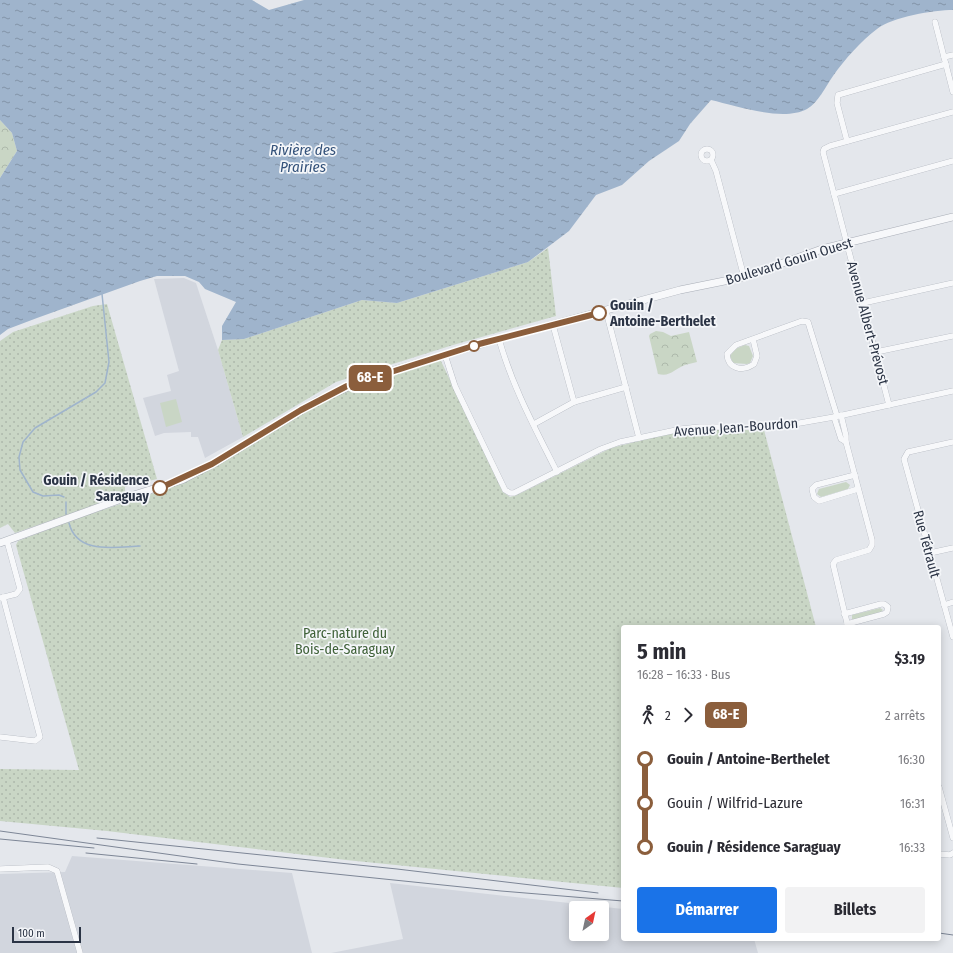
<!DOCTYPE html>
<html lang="fr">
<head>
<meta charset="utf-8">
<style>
	body { margin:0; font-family:"Fira Sans Condensed",sans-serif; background:#f2f2f3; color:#2b2b33; height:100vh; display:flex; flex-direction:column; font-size:15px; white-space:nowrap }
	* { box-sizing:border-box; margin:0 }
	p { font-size:13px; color:#7c7c81 }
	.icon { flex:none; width:22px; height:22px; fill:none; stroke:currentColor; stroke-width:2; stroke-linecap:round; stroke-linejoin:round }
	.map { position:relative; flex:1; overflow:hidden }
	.side { position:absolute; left:621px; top:625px; width:320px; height:316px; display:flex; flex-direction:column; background:#fff; border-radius:4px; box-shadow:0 2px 10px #0003 }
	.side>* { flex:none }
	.badge { padding:0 8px; border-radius:6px; font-size:14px; line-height:26px }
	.needle { width:26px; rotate:33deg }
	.buttons { position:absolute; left:569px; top:901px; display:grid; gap:8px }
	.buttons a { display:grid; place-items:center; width:40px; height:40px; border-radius:4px; background:#fff; box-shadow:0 2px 10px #0003; font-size:20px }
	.scale { position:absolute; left:12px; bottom:10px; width:69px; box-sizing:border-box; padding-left:4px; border:2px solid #2b3445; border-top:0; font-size:11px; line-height:14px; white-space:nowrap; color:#2b3445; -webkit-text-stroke:3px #f4f6f9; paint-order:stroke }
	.map>.badge { position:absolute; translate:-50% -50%; box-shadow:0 0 0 2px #fff }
	.legs { display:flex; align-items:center; gap:6px; height:44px; padding:0 16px; font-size:13px }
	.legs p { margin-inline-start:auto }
	.overview { display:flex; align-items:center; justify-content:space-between; height:68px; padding:0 16px }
	h1 { font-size:22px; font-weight:700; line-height:30px }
	.action { display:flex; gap:8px; margin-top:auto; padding:8px 16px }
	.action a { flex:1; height:46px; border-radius:4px; background:#1a73e8; color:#fff; font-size:16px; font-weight:700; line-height:46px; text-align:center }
	.action a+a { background:#f2f2f3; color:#2b2b33 }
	ul { padding:0 16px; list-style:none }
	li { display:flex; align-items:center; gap:14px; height:44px; font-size:15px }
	li i { display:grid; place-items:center; width:6px; height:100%; margin:0 5px; background:currentColor }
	li i::after { content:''; width:10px; height:10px; margin:-5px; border:3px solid; border-radius:50%; background:#fff }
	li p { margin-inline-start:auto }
	li:first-child i { background:linear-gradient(#0000 50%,currentColor 0) }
	li:last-child i { background:linear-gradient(currentColor 50%,#0000 0) }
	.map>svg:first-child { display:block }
	.built { fill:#d2d6de; fill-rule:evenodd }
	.grass { fill:#c9d6c5 }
	.forest { fill:url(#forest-crowns) }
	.park { fill:url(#park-dots) }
	.water { fill:url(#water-ripples) }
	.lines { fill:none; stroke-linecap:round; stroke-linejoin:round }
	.stream { stroke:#9fb4cc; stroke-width:1.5 }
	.minor-casing { stroke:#a9aeb7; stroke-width:6 }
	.tertiary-casing { stroke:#a9aeb7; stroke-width:8 }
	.minor { stroke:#f7f8fa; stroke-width:5.5 }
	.tertiary { stroke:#f7f8fa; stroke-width:7 }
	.tram { stroke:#7d8696; stroke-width:1 }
	.line-1-casing { stroke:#fff; stroke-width:9 }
	.line-1 { stroke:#8b5e3c; stroke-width:6 }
	.stop-1-dot { fill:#fff; stroke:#8b5e3c; stroke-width:2 }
	.labels { text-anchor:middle; stroke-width:3.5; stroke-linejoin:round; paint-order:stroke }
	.street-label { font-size:14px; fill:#2b3445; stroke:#f4f6f9 }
	.stop-label { font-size:14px; font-weight:bold; fill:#2b3445; stroke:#f4f6f9; text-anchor:start }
	.park-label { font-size:14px; fill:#3f6138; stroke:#f4f6f9 }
	.water-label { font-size:15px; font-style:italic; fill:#34527a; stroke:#f4f6f9 }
</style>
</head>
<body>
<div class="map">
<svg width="953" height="953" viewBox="0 0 953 953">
	<defs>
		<pattern id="forest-crowns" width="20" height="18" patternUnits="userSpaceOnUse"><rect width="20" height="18" fill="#c9d6c5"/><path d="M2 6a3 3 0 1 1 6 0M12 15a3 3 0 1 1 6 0" fill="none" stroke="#adb8ab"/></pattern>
		<pattern id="park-dots" width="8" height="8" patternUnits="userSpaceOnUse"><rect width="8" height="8" fill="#c9d6c5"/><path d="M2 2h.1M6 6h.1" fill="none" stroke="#adb8ab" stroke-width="1.8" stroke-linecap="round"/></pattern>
		<pattern id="water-ripples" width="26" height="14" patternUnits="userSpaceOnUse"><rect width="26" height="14" fill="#9fb4cc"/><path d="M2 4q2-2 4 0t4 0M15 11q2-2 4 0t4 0" fill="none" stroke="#8293a7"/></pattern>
	</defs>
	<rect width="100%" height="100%" fill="#e4e7ec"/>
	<!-- built -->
	<g class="built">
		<path d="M 184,278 L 196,283 L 218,350 L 243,437 L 205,458 L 198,437 L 191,437 L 191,432 L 164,433 L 155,436 L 143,398 L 171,391 L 167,375 L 179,371 L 154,279 Z"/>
		<path d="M 72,856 L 292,873 L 312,953 L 0,953 L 0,874 L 65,872 Z"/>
		<path d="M 390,883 L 623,909 L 623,939 L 754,939 L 758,953 L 331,953 L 403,939 ZM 576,908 L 602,908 L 602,934 L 576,934 Z"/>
	</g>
	<!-- grass -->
	<g class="grass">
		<path d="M 745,345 L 749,346 L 753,356 L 750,363 L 747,364 L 733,363 L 730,356 L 735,349 Z"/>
		<path d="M 176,399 L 182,422 L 166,427 L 160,403 Z"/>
		<path d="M 846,482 L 850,485 L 848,489 L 821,497 L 817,494 L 819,489 Z"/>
		<path d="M 880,608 L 883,610 L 881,612 L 854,620 L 852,619 L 852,615 Z"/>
	</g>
	<!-- forest -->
	<g class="forest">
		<path d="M 0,120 L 12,133 L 17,151 L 0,178 Z"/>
		<path d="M 656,331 L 663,332 L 671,336 L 689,332 L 697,362 C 693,363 689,364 685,365 C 674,369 671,377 658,374 L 649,336 L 650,334 Z"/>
	</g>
	<!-- park -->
	<g class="park">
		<path d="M 548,248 L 556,316 L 453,345 L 336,382 L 243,437 L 218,350 L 222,340 L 244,339 L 362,300 L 397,303 L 528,262 Z"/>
		<path d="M 107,304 L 157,479 L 125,487 L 125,495 L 15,533 L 8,524 L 0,528 L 0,341 L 13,332 L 93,306 Z"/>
		<path d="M 440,359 L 503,492 L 510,497 L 517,495 L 611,448 L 667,434 L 707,428 L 764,430 L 816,627 L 623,627 L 623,888 L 346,860 L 107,831 L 0,821 L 0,769 L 79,770 L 16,545 L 18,541 L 75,519 L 172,487 L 325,400 L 355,386 Z"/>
	</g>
	<!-- water -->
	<path class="water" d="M 0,0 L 252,0 L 269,10 L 304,0 L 953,0 L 953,10 C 934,10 892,17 877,29 C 861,41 845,59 833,76 C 826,86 818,103 807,109 C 783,122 737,106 711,100 L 690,124 L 679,141 L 649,161 L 622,185 L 596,195 L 569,231 L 528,262 L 397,303 L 362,300 L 244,339 L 222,340 L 222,326 L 236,302 L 205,289 L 199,282 L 185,276 L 157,276 L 140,281 L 37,318 L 8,329 L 0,335 L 0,178 L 17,151 L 12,133 L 0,120 Z"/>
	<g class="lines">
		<!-- stream -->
		<g class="stream">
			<path d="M 64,497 L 59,495 L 43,496 L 33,492 L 20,470 L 19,457 L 23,442 L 35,428 L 96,392 L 105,383 L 109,362 L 102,294"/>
			<path d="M 66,502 L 66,514"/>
			<path d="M 69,523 C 77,555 115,547 140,546"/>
		</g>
		<defs>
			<g id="minor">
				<path d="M 935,22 L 953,92"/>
				<path d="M 944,57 L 953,55"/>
				<path d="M 847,141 L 837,103 L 838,95 L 946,64"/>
				<circle cx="707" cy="155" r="6"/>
				<path d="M 711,160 L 716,171 L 744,277"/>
				<path d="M 834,194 L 953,161"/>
				<path d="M 863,303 L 953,283"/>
				<path d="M 606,311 L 639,438"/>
				<path d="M 553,325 L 574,402"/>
				<path d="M 499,339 C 512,386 535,428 557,472"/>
				<path d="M 753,339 L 757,356 L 754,364 C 742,372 728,369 727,354 L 736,345 L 802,321 L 808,322 L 837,416"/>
				<path d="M 876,352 L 953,336"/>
				<path d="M 445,355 L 455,386 L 505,490 L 510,493 L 514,493 L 601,449 L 620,442 L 681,429 L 700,427 L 777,427 L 834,417 L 953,391"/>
				<path d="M 889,405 L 823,152 L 824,149 L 830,146 L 953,112"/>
				<path d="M 841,415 L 846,436 L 846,442 L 872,540 L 872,545 L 869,550 L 836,560 L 833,564 L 848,627"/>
				<path d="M 834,417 L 841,439 L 846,442"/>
				<path d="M 534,424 L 574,402 L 626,387"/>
				<path d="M 953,442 L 908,452 L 904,459 L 953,637"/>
				<path d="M 855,475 L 816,485 L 812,489 L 814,497 L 819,501 L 858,489"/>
				<path d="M 930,553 L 953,548"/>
				<path d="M 0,598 L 16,594 L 20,589 L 7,541"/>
				<path d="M 944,605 L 953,602"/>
				<path d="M 844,614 L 881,604 L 884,604 L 888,607 L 887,612 L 884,614 L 847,624"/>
				<path d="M 0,737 L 35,741 L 40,737 L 3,597"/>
				<path d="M 939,787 L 953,838"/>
				<path d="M 939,854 L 950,855 L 953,853"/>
				<path d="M 0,869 L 48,867 L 57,871 L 80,953"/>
			</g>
			<path id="tertiary" d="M 0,543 L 124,498 L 182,480 L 213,464 L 317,401 L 368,378 L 488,342 L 680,290 L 744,277 L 822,249 L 953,217"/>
		</defs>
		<!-- minor casing -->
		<use href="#minor" class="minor-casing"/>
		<!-- tertiary casing -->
		<use href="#tertiary" class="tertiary-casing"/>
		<!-- minor -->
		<use href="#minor" class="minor"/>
		<!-- tertiary -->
		<use href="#tertiary" class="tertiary"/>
		<!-- tram -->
		<g class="tram">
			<path d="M 0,831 L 238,864 L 501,891 L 623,901"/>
			<path d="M 97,838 L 397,869 L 598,893"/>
			<path d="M 0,839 L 94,848"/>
			<path d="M 86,853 L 197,864"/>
			<path d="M 939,933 L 953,935"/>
		</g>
	</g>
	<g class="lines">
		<defs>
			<path id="line-1" d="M 160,488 L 212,464 L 301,410 L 347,386 L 479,344 L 599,313"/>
		</defs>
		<!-- line-1 casing -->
		<use href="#line-1" class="line-1-casing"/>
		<!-- line-1 -->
		<use href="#line-1" class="line-1"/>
	</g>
	<!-- markers -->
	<g class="stop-1-dot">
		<circle cx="599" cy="313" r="7"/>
		<circle cx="474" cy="346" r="5"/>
		<circle cx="160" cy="488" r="7"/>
	</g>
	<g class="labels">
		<!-- street labels -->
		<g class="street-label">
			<text transform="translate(789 261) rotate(-17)" y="5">Boulevard Gouin Ouest</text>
			<text transform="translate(868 323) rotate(75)" y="5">Avenue Albert-Prévost</text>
			<text transform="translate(736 427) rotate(-4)" y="5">Avenue Jean-Bourdon</text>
			<text transform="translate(927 544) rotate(75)" y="5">Rue Tétrault</text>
		</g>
		<!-- stop labels -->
		<g class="stop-label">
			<text x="610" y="310">Gouin /<tspan x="610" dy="16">Antoine-Berthelet</tspan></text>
			<text x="149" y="485" text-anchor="end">Gouin / Résidence<tspan x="149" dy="16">Saraguay</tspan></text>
		</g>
		<!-- park labels -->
		<g class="park-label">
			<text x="345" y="638">Parc-nature du<tspan x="345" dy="16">Bois-de-Saraguay</tspan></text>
		</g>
		<!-- water labels -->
		<g class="water-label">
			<text x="303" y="155">Rivière des<tspan x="303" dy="17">Prairies</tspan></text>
		</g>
	</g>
</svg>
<div class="buttons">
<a><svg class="needle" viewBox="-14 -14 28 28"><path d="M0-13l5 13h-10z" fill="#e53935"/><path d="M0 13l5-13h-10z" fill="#7c7c81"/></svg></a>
</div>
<div class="scale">100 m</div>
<b class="badge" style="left:370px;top:378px;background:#8b5e3c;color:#fff">68-E</b>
<section class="side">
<div class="overview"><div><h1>5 min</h1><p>16:28 – 16:33 · Bus</p></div><b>$3.19</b></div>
<div class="legs"><svg class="icon" aria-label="walk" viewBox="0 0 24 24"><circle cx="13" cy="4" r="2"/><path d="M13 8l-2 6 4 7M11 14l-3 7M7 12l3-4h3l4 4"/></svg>2<svg class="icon" aria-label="forward" viewBox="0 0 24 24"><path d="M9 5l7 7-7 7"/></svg><b class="badge" style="background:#8b5e3c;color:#fff">68-E</b><p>2 arrêts</p></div>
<ul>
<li><i style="color:#8b5e3c"></i><b>Gouin / Antoine-Berthelet</b><p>16:30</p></li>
<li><i style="color:#8b5e3c"></i><span>Gouin / Wilfrid-Lazure</span><p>16:31</p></li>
<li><i style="color:#8b5e3c"></i><b>Gouin / Résidence Saraguay</b><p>16:33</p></li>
</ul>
<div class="action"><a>Démarrer</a><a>Billets</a></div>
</section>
</div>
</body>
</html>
